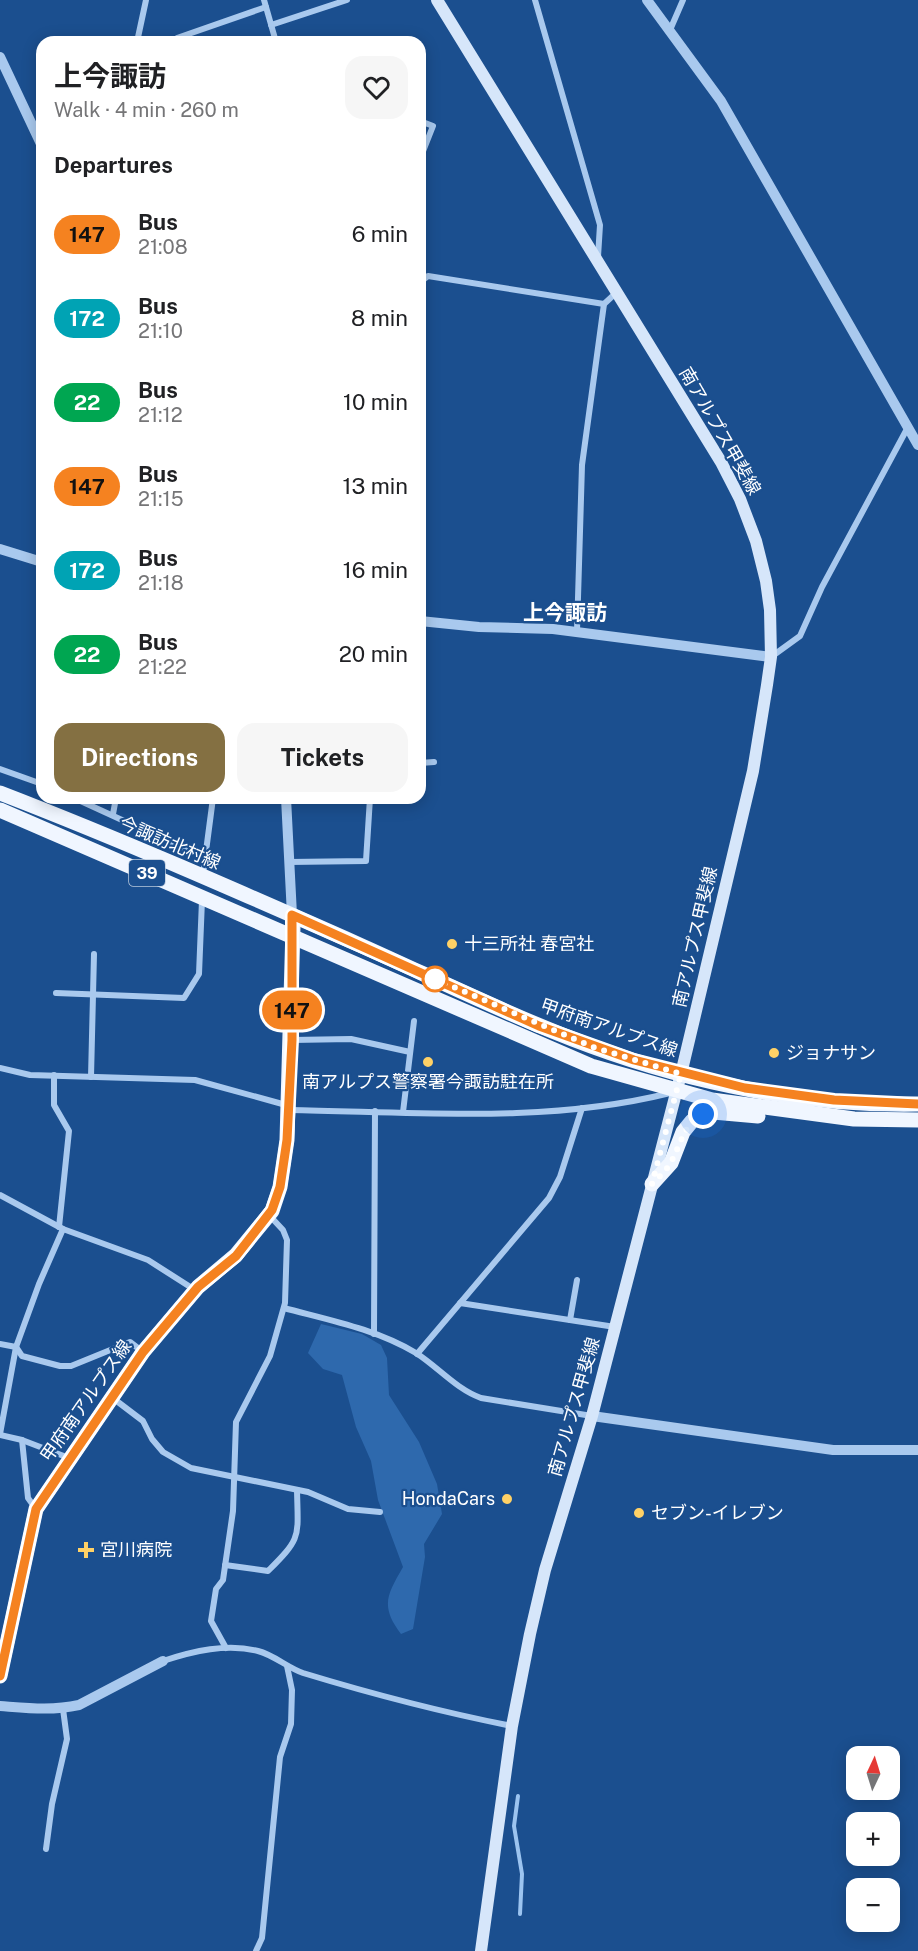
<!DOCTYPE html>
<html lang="en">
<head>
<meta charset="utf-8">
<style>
	body { margin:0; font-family:"Public Sans","Noto Sans JP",sans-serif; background:#f6f6f6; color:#202124; height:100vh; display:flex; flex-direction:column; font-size:22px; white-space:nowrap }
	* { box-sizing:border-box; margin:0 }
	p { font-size:20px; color:#757577 }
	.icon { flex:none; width:33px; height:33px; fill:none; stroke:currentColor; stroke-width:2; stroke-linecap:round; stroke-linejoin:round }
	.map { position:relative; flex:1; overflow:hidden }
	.sheet { position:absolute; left:36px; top:36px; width:390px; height:768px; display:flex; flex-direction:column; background:#fff; border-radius:18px; box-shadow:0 3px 15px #0003 }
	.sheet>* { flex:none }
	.badge { padding:0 12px; border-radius:20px; font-size:21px; line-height:39px }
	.needle { width:39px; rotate:4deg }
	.fabs { position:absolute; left:846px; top:1746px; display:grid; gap:12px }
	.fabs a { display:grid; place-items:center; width:54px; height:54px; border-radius:12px; background:#fff; box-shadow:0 3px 15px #0003; font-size:30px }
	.you { position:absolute; width:30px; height:30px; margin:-15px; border:4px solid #fff; border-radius:50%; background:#1a73e8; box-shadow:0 0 0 9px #1a73e833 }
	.map>.badge { position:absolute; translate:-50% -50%; box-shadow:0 0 0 3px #fff }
	h2 { padding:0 18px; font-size:22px; line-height:54px }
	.round { display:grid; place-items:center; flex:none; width:63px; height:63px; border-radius:18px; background:#f6f6f6 }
	.headline { display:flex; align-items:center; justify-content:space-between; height:102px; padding:0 18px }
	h1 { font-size:28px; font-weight:700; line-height:45px }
	.cta { display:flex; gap:12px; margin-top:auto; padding:12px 18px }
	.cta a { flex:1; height:69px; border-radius:18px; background:#847042; color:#fff; font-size:24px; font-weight:700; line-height:69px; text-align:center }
	.cta a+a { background:#f6f6f6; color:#202124 }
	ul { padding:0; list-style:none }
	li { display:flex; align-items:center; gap:18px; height:84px; padding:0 18px }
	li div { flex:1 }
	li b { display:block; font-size:22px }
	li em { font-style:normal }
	li .badge { min-width:66px; font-weight:700; text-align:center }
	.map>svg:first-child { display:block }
	.green { fill:#2e69ad }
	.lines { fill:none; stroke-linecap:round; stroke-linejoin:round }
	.stream { stroke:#9cc4f0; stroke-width:4 }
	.minor { stroke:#a9c9ee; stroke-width:6 }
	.tertiary { stroke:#a9c9ee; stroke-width:10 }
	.secondary { stroke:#d6e6fa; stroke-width:12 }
	.primary { stroke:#f0f6ff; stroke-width:15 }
	.line-casing { stroke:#fff; stroke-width:14 }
	.line { stroke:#f58220; stroke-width:9 }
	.walk { stroke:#fff; stroke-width:6; stroke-dasharray:0 10.8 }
	.poi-dot { fill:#ffd166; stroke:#1b4f8f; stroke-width:2 }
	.stop-dot { fill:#fff; stroke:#f58220; stroke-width:3 }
	.labels { text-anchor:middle; stroke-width:4.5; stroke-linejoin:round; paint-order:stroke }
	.shield { fill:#1b4f8f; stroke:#bbcadd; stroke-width:1.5 }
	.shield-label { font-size:16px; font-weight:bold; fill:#fff }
	.street-label { font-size:18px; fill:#fff; stroke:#1b4f8f }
	.poi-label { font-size:18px; fill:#fff; stroke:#1b4f8f; text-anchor:start }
	.quarter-label { font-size:21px; font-weight:bold; fill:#fff; stroke:#1b4f8f }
</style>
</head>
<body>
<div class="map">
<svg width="918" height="1951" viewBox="0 0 918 1951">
	<rect width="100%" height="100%" fill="#1b4f8f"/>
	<!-- green -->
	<path class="green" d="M 321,1324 L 362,1334 L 381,1345 L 387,1358 L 389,1395 L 419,1442 L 437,1484 L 442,1514 L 424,1544 L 425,1557 L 413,1629 L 401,1634 C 380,1606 387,1595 403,1567 L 378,1500 L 371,1461 L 356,1427 L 342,1375 L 323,1369 L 308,1353 Z"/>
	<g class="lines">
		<!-- stream -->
		<path class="stream" d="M 518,1796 L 514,1826 L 522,1874 L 520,1914"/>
		<!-- minor -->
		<g class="minor">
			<path d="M 264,0 L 276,42"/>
			<path d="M 535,0 L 600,225 L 598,257"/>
			<path d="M 271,25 L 347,0"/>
			<path d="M 670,30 L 683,0"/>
			<path d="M 137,42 L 146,0"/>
			<path d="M 178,42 L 177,38 L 266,7"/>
			<path d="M 420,121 L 433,126 L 420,159"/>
			<path d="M 420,282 L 428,276 L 604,304"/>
			<path d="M 577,631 L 582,465 L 604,304 L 617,292"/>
			<path d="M 771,657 L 800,636 L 822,587 L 908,427"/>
			<path d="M 420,763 L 434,762"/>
			<path d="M 0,769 L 42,784"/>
			<path d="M 74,798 L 205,858"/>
			<path d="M 113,814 L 116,798"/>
			<path d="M 289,862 L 366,861 L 370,798"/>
			<path d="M 203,874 L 213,798"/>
			<path d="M 56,993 L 184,998 L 199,974 L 202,900"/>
			<path d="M 292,1040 L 351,1039 L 410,1052"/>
			<path d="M 0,1068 L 30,1075 L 195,1080 L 286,1105"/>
			<path d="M 54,1075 L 54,1105 L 69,1131 L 59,1227"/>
			<path d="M 91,1077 L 94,954"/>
			<path d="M 289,1110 C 416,1112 546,1124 670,1093"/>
			<path d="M 403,1112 L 414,1021"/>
			<path d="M 0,1195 L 63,1229 L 148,1260 L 195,1290"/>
			<path d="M 460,1303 L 615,1327"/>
			<path d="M 284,1308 C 329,1320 376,1329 416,1353 C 438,1367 456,1389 481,1398 L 592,1416"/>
			<path d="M 570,1320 L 577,1280"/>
			<path d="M 374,1334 L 375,1111"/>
			<path d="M 0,1344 L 16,1347 L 22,1356 L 60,1366 L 71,1366 L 130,1342 L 143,1352"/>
			<path d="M 417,1354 L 549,1198 L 560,1177 L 582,1108"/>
			<path d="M 114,1399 L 143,1421 L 152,1439 L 163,1452 L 191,1468 L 308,1492 L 348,1509 L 380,1512"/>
			<path d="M 0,1434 L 16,1347 L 39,1284 L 63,1229"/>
			<path d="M 0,1435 L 22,1440 L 69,1458"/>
			<path d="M 22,1440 L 28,1498 L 36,1509"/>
			<path d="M 225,1565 L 268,1571 C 302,1537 298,1538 297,1490"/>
			<path d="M 226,1648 L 211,1621 L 216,1589 L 223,1580 L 233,1511 L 236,1422 L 270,1356 L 285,1303 L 287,1240 L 283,1230 L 269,1215"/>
			<path d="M 163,1661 C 193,1651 227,1643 258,1651 C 274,1655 288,1668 303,1673 C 372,1694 441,1712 512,1726"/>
			<path d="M 46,1849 L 52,1804 L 67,1739 L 63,1709"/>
			<path d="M 256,1951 L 262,1938 L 280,1757 L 291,1724 L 292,1690 L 287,1666"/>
		</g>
		<!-- tertiary -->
		<g class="tertiary">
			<path d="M 647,0 L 721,101 L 918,445"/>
			<path d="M 0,57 L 42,146"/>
			<path d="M 0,549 L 42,562"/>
			<path d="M 420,621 L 479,627 L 553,629 L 771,657"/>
			<path d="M 286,798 L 292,915"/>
			<path d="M 592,1416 L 833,1450 L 918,1450"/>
			<path d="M 0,1706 C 27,1708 52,1711 79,1705 L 163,1661"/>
		</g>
		<!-- secondary -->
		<path class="secondary" d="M 437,0 L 721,462 L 740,499 L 756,541 L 766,581 L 770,610 L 771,657 L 767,685 L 753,771 L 681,1074 L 592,1416 L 545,1570 L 530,1634 L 512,1726 L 481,1951"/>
		<!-- primary -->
		<g class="primary">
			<path d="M 0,793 C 122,840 242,893 362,946 C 438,980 513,1017 591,1046 C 694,1084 808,1106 918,1104"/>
			<path d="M 0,810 L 591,1066 L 712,1100 L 854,1119 L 918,1120"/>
			<path d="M 652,1184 L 671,1163 L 683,1132 L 692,1121 L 713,1112 L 758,1116"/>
			<path d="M 0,1676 L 36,1509 L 143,1352 L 198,1287 L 236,1255 L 272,1211 L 280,1187 L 287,1140 L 293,927"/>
		</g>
	</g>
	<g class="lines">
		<defs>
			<path id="line" d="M 0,1676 L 36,1509 L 143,1352 L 198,1287 L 236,1256 L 272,1210 L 280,1187 L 287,1140 L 292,1040 L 292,915 L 539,1026 L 634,1060 L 745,1088 L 834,1100 L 918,1104"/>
		</defs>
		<!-- line casing -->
		<use href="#line" class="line-casing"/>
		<!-- line -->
		<use href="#line" class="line"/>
		<!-- walk -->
		<path class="walk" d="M 435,979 L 593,1047 L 681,1074 L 652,1184 C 659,1177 667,1170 671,1162 C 682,1142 682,1127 703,1114"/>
	</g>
	<!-- markers -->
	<g class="poi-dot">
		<circle cx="452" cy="944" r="6"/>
		<circle cx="774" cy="1053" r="6"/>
		<circle cx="428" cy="1062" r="6"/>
		<circle cx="507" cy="1499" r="6"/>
		<circle cx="639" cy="1513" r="6"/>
		<path d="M83 1541h6v6h6v6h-6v6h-6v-6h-6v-6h6z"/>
	</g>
	<circle class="stop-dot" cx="435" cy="979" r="12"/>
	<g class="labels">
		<!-- shield labels -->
		<rect class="shield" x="129" y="860" width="36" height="26" rx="4.5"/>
		<g class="shield-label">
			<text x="147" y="879">39</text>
		</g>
		<!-- street labels -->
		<g class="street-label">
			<text transform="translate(720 431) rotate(60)" y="6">南アルプス甲斐線</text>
			<text transform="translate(170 843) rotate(23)" y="6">今諏訪北村線</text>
			<text transform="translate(695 937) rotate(-77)" y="6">南アルプス甲斐線</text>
			<text transform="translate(609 1028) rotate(19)" y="6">甲府南アルプス線</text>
			<text transform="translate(86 1401) rotate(-55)" y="6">甲府南アルプス線</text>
			<text transform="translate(574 1407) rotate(-74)" y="6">南アルプス甲斐線</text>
		</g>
		<!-- poi labels -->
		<g class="poi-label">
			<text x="464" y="950">十三所社 春宮社</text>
			<text x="786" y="1059">ジョナサン</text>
			<text x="428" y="1088" text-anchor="middle">南アルプス警察署今諏訪駐在所</text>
			<text x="495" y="1505" text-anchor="end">HondaCars</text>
			<text x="651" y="1519">セブン-イレブン</text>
			<text x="100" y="1556">宮川病院</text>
		</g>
		<!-- quarter labels -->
		<g class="quarter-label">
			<text x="565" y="620">上今諏訪</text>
		</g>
	</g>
</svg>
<div class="fabs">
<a><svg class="needle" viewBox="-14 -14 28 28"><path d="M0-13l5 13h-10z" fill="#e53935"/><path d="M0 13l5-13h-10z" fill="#757577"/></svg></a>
<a>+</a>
<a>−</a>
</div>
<div class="you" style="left:703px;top:1114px"></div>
<b class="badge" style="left:292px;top:1010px;background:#f58220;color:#111">147</b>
<section class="sheet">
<div class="headline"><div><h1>上今諏訪</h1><p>Walk · 4 min · 260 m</p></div><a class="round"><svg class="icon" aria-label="heart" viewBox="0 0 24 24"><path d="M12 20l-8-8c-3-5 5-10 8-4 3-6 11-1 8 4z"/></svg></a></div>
<h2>Departures</h2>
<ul>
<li><span class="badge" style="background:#f58220;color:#111">147</span><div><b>Bus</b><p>21:08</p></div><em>6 min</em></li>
<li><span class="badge" style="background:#00a3b4;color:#fff">172</span><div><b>Bus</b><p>21:10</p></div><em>8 min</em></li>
<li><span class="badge" style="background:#00a651;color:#fff">22</span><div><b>Bus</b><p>21:12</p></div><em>10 min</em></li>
<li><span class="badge" style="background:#f58220;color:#111">147</span><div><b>Bus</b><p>21:15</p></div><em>13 min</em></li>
<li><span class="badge" style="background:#00a3b4;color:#fff">172</span><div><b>Bus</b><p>21:18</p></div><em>16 min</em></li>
<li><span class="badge" style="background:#00a651;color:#fff">22</span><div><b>Bus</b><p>21:22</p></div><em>20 min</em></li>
</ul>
<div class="cta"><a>Directions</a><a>Tickets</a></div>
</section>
</div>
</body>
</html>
